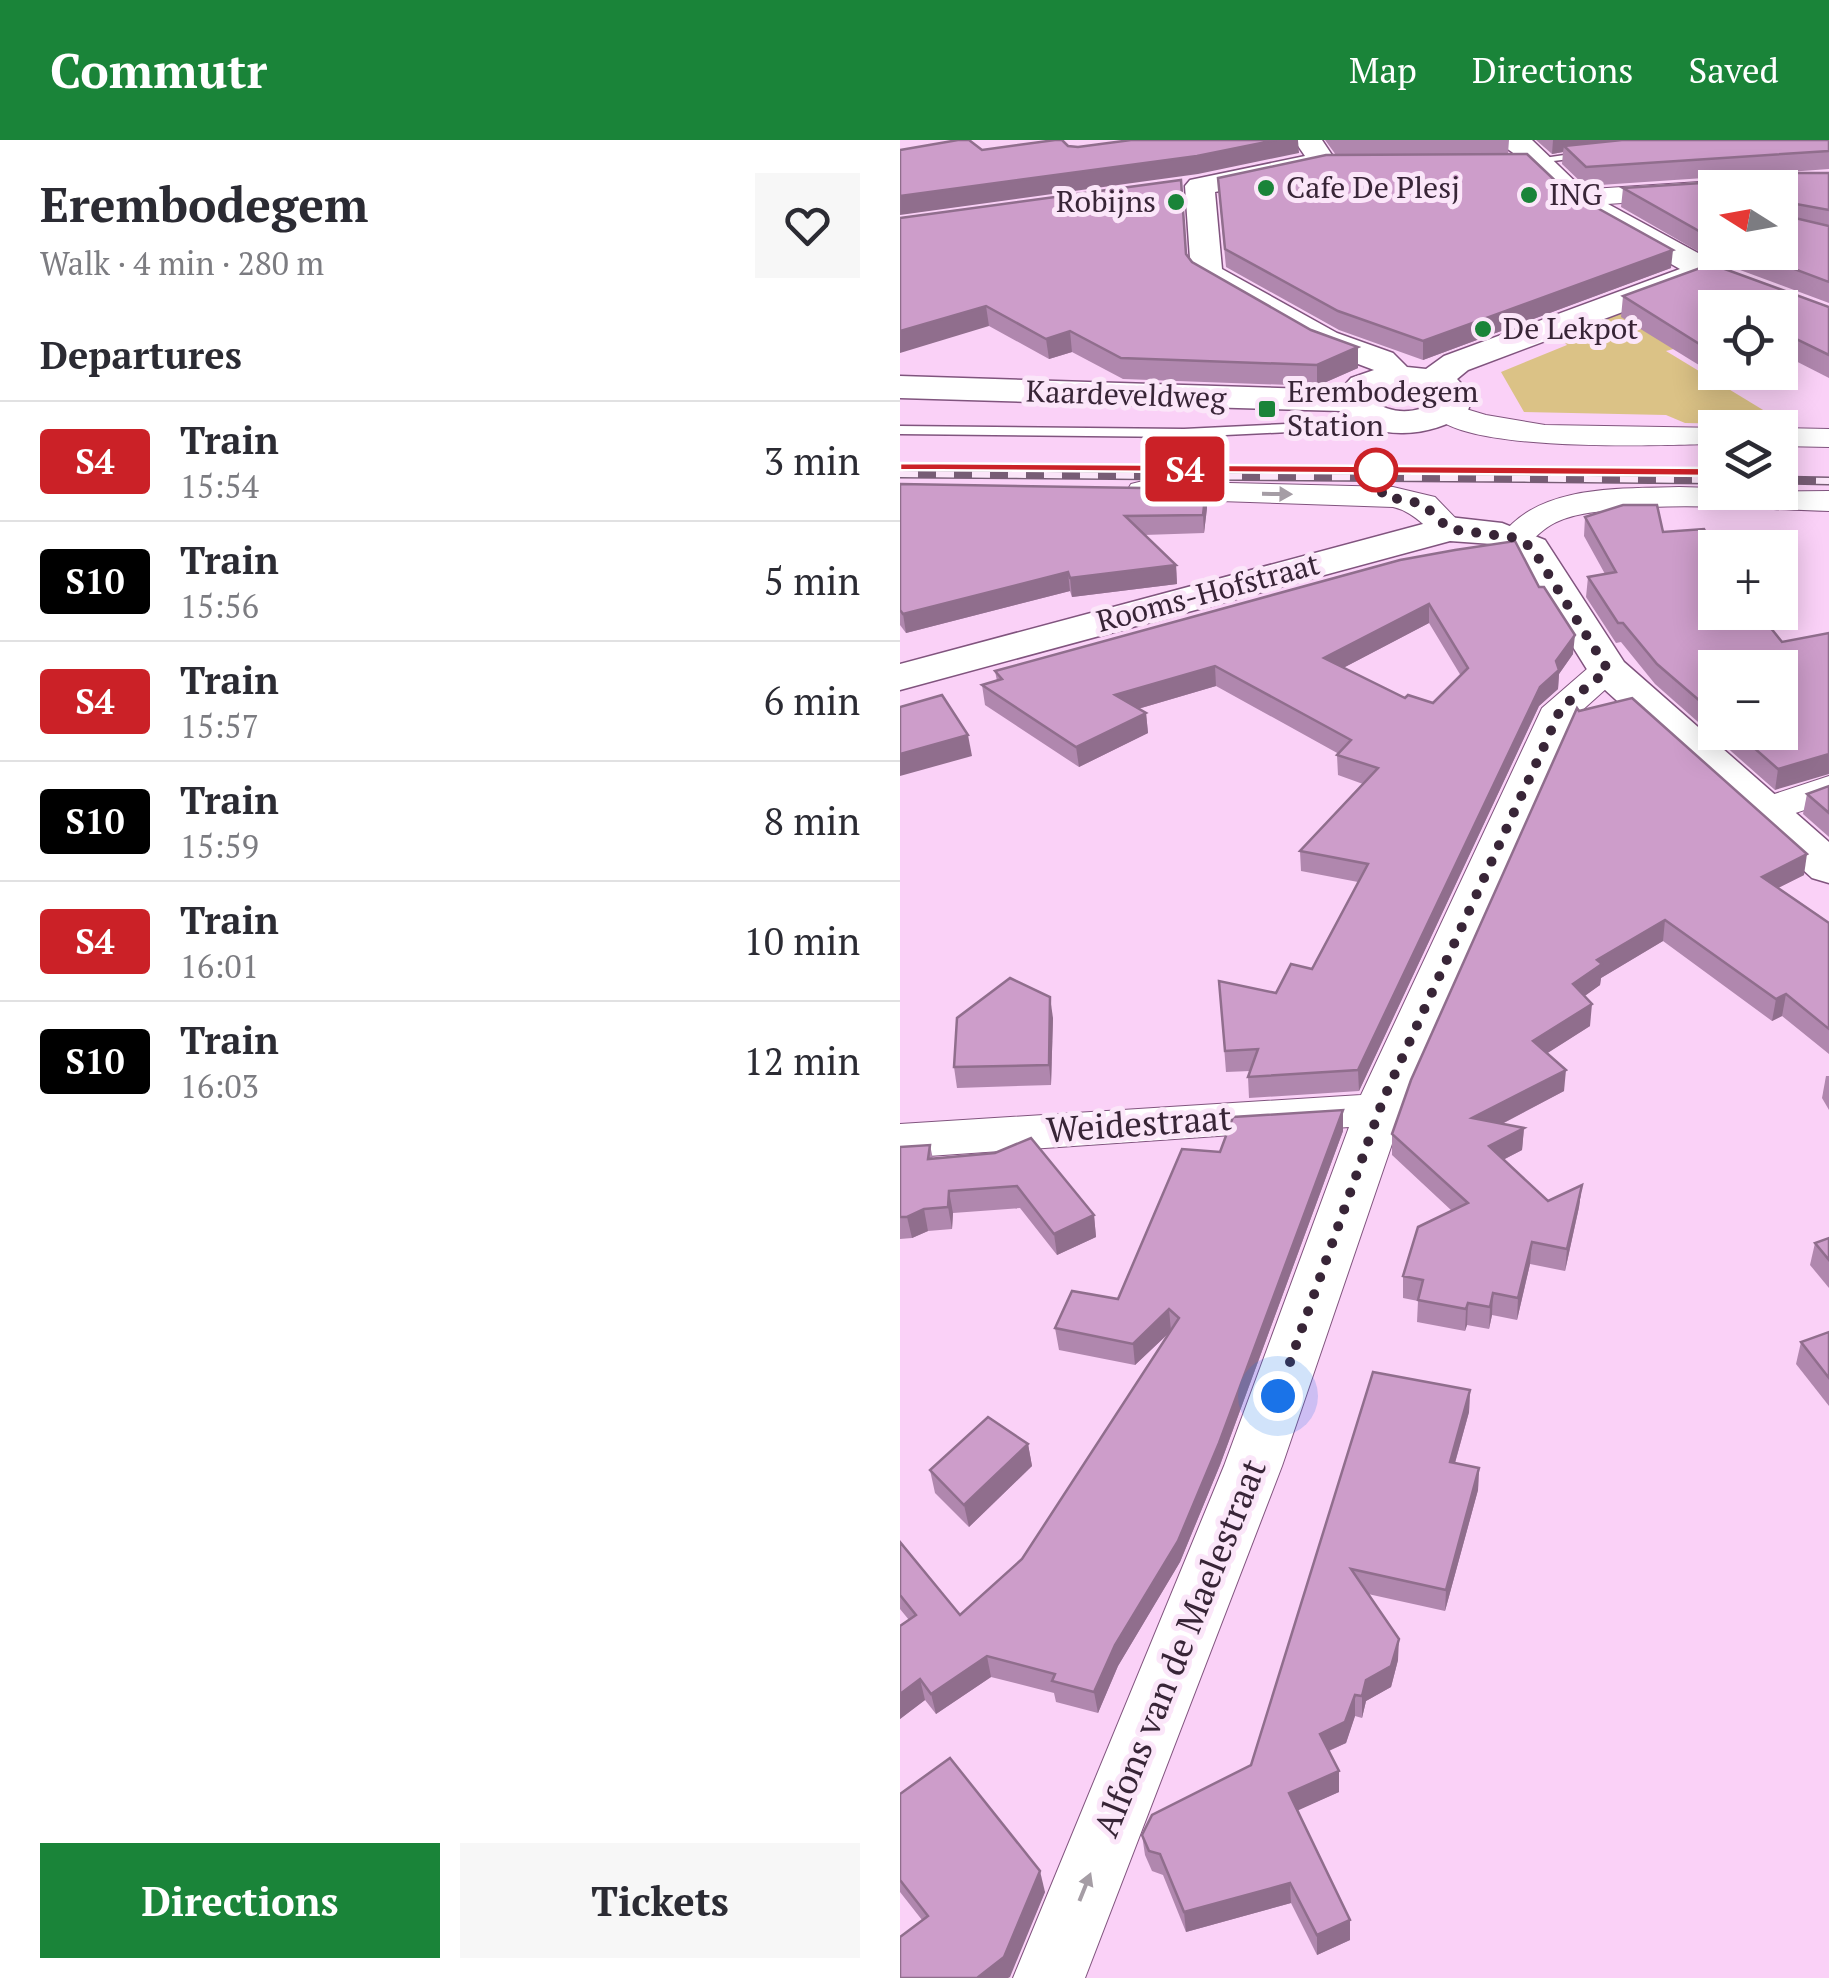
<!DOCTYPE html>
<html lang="en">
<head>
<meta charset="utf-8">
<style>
	body { margin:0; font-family:"PT Serif",serif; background:#f7f7f7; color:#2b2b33; height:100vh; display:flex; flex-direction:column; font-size:38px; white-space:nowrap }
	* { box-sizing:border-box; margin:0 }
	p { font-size:32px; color:#7c7c81 }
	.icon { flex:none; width:55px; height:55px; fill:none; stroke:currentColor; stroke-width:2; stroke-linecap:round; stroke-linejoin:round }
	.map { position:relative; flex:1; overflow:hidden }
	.panel { display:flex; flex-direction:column; background:#fff; width:900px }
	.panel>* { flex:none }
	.badge { padding:0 20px; border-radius:8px; font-size:35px; line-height:65px }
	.needle { width:65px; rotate:281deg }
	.fabs { position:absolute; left:798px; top:30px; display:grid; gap:20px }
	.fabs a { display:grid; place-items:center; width:100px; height:100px; border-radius:0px; background:#fff; box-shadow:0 5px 25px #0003; font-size:50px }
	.you { position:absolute; width:50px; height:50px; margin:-25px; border:8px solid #fff; border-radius:50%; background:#1a73e8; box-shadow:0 0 0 15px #1a73e833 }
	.map>.badge { position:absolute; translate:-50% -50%; box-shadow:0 0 0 5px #fff }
	h2 { padding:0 40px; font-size:38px; line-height:90px }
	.round { display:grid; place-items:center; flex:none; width:105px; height:105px; border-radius:0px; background:#f7f7f7 }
	.headline { display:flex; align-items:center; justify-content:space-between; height:170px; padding:0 40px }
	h1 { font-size:48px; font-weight:700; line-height:75px }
	.button { display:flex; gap:20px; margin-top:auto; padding:20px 40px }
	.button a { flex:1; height:115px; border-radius:0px; background:#1a8439; color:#fff; font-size:40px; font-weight:700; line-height:115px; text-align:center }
	.button a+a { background:#f7f7f7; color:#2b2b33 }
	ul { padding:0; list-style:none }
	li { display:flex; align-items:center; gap:30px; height:120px; padding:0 40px; border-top:2px solid #e1e1e2 }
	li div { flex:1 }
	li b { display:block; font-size:38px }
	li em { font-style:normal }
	li .badge { min-width:110px; font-weight:700; text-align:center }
	header { display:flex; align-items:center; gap:60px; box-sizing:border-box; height:140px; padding:0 50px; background:#1a8439; color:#fff }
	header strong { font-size:48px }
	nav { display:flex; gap:55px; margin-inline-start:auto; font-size:35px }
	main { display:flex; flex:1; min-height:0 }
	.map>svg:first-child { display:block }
	.green { fill:#dbc286 }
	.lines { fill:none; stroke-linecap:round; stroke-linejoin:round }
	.service-casing { stroke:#80547e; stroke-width:3 }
	.minor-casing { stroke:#80547e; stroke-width:2 }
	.tertiary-casing { stroke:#80547e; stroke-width:3 }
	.service { fill:#fff; fill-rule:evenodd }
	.minor { fill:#fff; fill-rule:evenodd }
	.tertiary { fill:#fff; fill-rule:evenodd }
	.rail-casing { stroke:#775d75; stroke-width:9 }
	.rail { stroke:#fbe6f9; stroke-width:6; stroke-dasharray:18; stroke-linecap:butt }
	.wall { fill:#b087ae; fill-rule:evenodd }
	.shaded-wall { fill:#906e8d }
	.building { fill:#cd9dca; stroke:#906e8d; stroke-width:2.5; fill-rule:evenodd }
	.oneway { fill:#a59da5 }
	.line { fill:#cb2127; stroke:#fff; stroke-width:2.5 }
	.walk { stroke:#382537; stroke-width:10; stroke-dasharray:0 18 }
	.poi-dot { fill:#1a8439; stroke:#fbe6f9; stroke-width:4 }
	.stop-dot { fill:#fff; stroke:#cb2127; stroke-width:5 }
	.labels { text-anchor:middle; stroke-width:10; stroke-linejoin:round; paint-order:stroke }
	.far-poi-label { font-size:30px; fill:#382537; stroke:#fbe6f9; text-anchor:start }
	.far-street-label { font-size:30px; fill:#382537; stroke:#fbe6f9 }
	.street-label { font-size:35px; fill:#382537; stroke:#fbe6f9 }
</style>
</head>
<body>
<header>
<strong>Commutr</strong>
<nav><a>Map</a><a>Directions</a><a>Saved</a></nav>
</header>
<main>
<section class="panel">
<div class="headline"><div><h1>Erembodegem</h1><p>Walk · 4 min · 280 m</p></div><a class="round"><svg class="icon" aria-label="heart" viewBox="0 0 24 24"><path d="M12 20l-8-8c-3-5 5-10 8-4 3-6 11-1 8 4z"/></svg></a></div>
<h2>Departures</h2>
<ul>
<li><span class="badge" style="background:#cb2127;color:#fff">S4</span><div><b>Train</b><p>15:54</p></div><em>3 min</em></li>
<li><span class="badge" style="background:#000;color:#fff">S10</span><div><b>Train</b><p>15:56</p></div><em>5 min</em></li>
<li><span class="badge" style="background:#cb2127;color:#fff">S4</span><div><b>Train</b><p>15:57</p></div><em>6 min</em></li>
<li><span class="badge" style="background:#000;color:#fff">S10</span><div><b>Train</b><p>15:59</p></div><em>8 min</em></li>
<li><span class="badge" style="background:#cb2127;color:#fff">S4</span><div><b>Train</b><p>16:01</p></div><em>10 min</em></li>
<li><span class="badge" style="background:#000;color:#fff">S10</span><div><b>Train</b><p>16:03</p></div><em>12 min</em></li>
</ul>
<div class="button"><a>Directions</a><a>Tickets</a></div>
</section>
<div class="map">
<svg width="929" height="1838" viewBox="0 0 929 1838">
	<rect width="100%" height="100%" fill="#fad1f7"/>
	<!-- green -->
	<path class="green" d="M 726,172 L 796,203 L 766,211 L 888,285 L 785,283 L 766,275 L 624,272 L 601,232 L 667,205 L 658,195 Z"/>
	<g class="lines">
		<defs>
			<g id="service">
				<path d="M 692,11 L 696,16 L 636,23 L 630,20 Z"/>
				<path d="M 467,270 L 472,271 L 472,277 L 430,290 L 284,297 L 0,294 L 0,286 L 284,289 L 429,282 Z"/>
			</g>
			<g id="minor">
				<path d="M 815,41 L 827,48 L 815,48 L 815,57 L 676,66 L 663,58 L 676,50 Z"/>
				<path d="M 546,263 L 586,275 L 645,285 L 823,288 L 815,288 L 815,304 C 763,305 559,314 531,272 L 535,265 Z"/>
				<path d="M 880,288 L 929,289 L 929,307 L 880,306 Z"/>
				<path d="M 243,341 L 493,347 L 535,357 L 566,389 L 561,396 C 530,404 524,374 493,367 L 231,358 L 227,351 L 231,344 Z"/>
				<path d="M 779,347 L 815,348 L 815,352 L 929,351 L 929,371 C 852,369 772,361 695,372 C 680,374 664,377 651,385 C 632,396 630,411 605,405 L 600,398 C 637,344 720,349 779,347 Z"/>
				<path d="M 708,519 L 721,522 L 727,530 L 678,574 L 507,960 L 382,1326 L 185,1838 L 113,1838 L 324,1326 L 449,987 L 0,1018 L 0,984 L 461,955 L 642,568 L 695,522 Z"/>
				<path d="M 929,636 L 929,662 L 865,683 L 850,680 L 844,671 L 850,662 Z"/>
			</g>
			<g id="tertiary">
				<path d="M 394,0 L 422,0 L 434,18 L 427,28 L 315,52 L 322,129 L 437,193 L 493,213 L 507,227 L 526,229 L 544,216 L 780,129 L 666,64 L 612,12 L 594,0 L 632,0 L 686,52 L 809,119 L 813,133 L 808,140 L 568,230 L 557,239 L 573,256 L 567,273 C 533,297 474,303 442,271 L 0,258 L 0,236 L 440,250 L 451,238 L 474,230 L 413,207 L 296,140 L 291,133 L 285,46 L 290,40 L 405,16 ZM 503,247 L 523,249 L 537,261 C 515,275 491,275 470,259 L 481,250 Z"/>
				<path d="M 549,377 L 602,383 L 645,400 L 724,522 L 929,702 L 929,743 L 912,738 L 693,539 L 616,416 L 592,404 L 550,401 L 0,550 L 0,524 Z"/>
			</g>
		</defs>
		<!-- service casing -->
		<use href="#service" class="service-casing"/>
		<!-- minor casing -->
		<use href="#minor" class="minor-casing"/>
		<!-- tertiary casing -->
		<use href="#tertiary" class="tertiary-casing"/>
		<!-- service -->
		<use href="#service" class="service"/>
		<!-- minor -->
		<use href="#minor" class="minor"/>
		<!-- tertiary -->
		<use href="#tertiary" class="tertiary"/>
		<defs>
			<g id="rail">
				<path d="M 0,334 L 815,340"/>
				<path d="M 880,340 L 929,341"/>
			</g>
		</defs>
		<!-- rail casing -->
		<use href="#rail" class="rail-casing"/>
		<!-- rail -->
		<use href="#rail" class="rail"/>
	</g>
	<!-- wall -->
	<g class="wall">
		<path d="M 425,0 L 609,0 L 608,14 L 665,50 L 771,128 L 523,220 L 439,190 L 326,127 L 319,55 L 318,38 L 436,15 Z"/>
		<path d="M 636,0 L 929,0 L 929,29 L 874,33 L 929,33 L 929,163 L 813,120 L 721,67 L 723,48 L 817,42 L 819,37 L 685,46 L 662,24 L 663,12 L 652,14 ZM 815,48 L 880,112 L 815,112 Z"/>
		<path d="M 0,78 L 286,114 L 292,122 L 411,190 L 458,207 L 458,228 L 417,246 L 223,239 L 172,212 L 149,219 L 89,186 Z"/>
		<path d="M 723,156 L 929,167 L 929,238 L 880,213 L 880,168 L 815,168 L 815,227 L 807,230 L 721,177 Z"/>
		<path d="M 0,344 L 306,349 L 307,368 L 304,393 L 244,395 L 276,425 L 277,444 L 172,457 L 170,451 L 6,493 L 0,485 Z"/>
		<path d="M 685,377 L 763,392 L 815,472 L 882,502 L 929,493 L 875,650 L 755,544 L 721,502 L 716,503 L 686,457 L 688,437 L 705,434 L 684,396 ZM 815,528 L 880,592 L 815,592 Z"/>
		<path d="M 500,420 L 673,514 L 659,534 L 658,549 L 639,566 L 459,951 L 349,958 L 348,937 L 350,931 L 326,932 L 319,841 L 376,853 L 412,829 L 458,742 L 401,731 L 400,711 L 463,644 L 438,635 L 437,615 L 439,614 L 316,546 L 238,569 L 246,573 L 248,593 L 179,627 L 85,565 L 82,545 L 97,541 L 95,531 ZM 529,483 L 561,536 L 533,563 L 505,558 L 443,528 Z"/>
		<path d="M 679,571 L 904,735 L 878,748 L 929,783 L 929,914 L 882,876 L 872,881 L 763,801 L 701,838 L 700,845 L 684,856 L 690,886 L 647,913 L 664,951 L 602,984 L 624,988 L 622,1010 L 603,1020 L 648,1061 L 682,1045 L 679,1067 L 665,1131 L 630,1124 L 617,1180 L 592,1175 L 589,1189 L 567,1185 L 565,1191 L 517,1182 L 518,1161 L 503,1158 L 503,1136 L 552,1071 L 492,1015 L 492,994 Z"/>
		<path d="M 929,646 L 929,697 L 903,674 L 907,654 Z"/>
		<path d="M 153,878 L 151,945 L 57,948 L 54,927 Z"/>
		<path d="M 926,936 L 929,936 L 929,970 L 922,958 Z"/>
		<path d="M 443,970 L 443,991 L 320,1325 L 280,1422 L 218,1526 L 198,1573 L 156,1562 L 154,1553 L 91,1537 L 36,1574 L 25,1560 L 0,1579 L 9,1480 L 0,1469 L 0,1402 L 60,1475 L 122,1419 L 270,1192 L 235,1225 L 159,1210 L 155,1188 L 218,1159 L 320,1012 Z"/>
		<path d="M 30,1005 L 33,1019 L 95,1013 L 194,1075 L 196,1097 L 157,1115 L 120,1068 L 53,1073 L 52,1089 L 28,1091 L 12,1098 L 0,1099 L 0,1007 Z"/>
		<path d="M 929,1098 L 929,1148 L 910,1125 L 915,1103 Z"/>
		<path d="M 929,1192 L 929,1266 L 896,1224 L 901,1202 Z"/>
		<path d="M 473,1232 L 570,1250 L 569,1272 L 555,1323 L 579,1328 L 578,1350 L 545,1471 L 468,1454 L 498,1520 L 491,1547 L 466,1561 L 462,1578 L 455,1576 L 446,1603 L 429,1611 L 439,1631 L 439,1652 L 397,1670 L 450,1780 L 450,1800 L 417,1815 L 391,1763 L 286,1792 L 263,1735 L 252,1731 L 245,1715 L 242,1695 L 351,1625 Z"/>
		<path d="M 128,1304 L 132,1326 L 69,1387 L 35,1353 L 30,1330 Z"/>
		<path d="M 0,1654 L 145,1752 L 108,1838 L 0,1838 L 22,1780 L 0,1752 Z"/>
	</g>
	<!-- shaded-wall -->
	<g class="shaded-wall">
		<path d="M 376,0 L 398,0 L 399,13 L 298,34 L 0,75 L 0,56 Z"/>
		<path d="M 653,0 L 774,0 L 664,6 L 663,12 L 652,14 Z"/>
		<path d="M 773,110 L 771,128 L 523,220 L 523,201 Z"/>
		<path d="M 86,166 L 89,186 L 0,213 L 0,191 Z"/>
		<path d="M 170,191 L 172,212 L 149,219 L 146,199 Z"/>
		<path d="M 458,207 L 458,228 L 417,246 L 417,225 Z"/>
		<path d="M 815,207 L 815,227 L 807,230 L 809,210 Z"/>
		<path d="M 306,349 L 307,368 L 304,393 L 303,375 Z"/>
		<path d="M 276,425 L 277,444 L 172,457 L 170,438 Z"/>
		<path d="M 168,432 L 170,451 L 6,493 L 3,474 Z"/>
		<path d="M 529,464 L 529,483 L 424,538 L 424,518 Z"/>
		<path d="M 675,495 L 673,514 L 659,534 L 658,549 L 639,566 L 459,951 L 458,930 L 640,547 L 656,521 Z"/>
		<path d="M 315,526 L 316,546 L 217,575 L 215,555 Z"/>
		<path d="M 246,573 L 248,593 L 179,627 L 176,607 Z"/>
		<path d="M 68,595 L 72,616 L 0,636 L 0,614 Z"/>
		<path d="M 929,614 L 929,634 L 875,650 L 878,629 Z"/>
		<path d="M 907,714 L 904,735 L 858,758 L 862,737 Z"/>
		<path d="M 765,780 L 763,801 L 701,838 L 700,845 L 671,866 L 673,844 L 697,820 Z"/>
		<path d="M 886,854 L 882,876 L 872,881 L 876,859 Z"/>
		<path d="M 150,857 L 153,878 L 151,945 L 149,925 Z"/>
		<path d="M 692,864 L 690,886 L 632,923 L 633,901 Z"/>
		<path d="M 666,930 L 664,951 L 571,1000 L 572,978 Z"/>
		<path d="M 443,970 L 443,991 L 320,1325 L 280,1422 L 218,1526 L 198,1573 L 194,1552 Z"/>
		<path d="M 624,988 L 622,1010 L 587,1028 L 589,1006 Z"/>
		<path d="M 682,1045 L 679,1067 L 665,1131 L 667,1109 Z"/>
		<path d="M 49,1051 L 53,1073 L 52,1089 L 48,1067 Z"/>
		<path d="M 24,1069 L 28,1091 L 12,1098 L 7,1077 Z"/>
		<path d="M 194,1075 L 196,1097 L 157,1115 L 154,1094 Z"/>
		<path d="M 632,1102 L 630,1124 L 617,1180 L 618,1158 Z"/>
		<path d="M 593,1153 L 592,1175 L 589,1189 L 590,1167 Z"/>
		<path d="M 568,1163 L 567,1185 L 565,1191 L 566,1169 Z"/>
		<path d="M 269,1169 L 271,1191 L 235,1225 L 233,1204 Z"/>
		<path d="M 570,1250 L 569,1272 L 549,1344 L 550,1322 Z"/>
		<path d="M 128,1304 L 132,1326 L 69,1387 L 64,1365 Z"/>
		<path d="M 579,1328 L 578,1350 L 545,1471 L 546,1450 Z"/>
		<path d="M 499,1499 L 498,1520 L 491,1547 L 466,1561 L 462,1578 L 462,1556 L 466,1540 Z"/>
		<path d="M 87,1516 L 91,1537 L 36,1574 L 31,1554 Z"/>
		<path d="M 20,1539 L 25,1560 L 0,1579 L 0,1554 Z"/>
		<path d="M 455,1555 L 455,1576 L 446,1603 L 421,1614 L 420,1594 Z"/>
		<path d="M 439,1631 L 439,1652 L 390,1674 L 389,1653 Z"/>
		<path d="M 140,1731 L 145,1752 L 110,1837 L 108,1838 L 77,1838 Z"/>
		<path d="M 390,1743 L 391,1763 L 286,1792 L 284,1772 Z"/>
		<path d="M 450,1780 L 450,1800 L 417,1815 L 417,1795 Z"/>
	</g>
	<!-- building -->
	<g class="building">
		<path d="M 58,0 L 69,0 L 82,10 L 155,0 L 162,0 L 168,6 L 178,7 L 231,0 L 376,0 L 297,16 L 0,56 L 0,10 Z"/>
		<path d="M 722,0 L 929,0 L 929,11 L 686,27 L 664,6 Z"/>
		<path d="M 627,14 L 665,50 L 773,110 L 523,201 L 438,171 L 325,109 L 318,38 L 426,15 Z"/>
		<path d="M 821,33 L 929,33 L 929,70 L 880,61 L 882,75 L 929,86 L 929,142 L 849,112 L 880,112 L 880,48 L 815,48 L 815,100 L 723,48 L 817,42 Z"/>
		<path d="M 281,40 L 286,114 L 292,122 L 411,190 L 458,207 L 417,225 L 221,218 L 170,191 L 146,199 L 86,166 L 0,191 L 0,78 Z"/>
		<path d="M 811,124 L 929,167 L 929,215 L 880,191 L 880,168 L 815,168 L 815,207 L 809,210 L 723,156 Z"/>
		<path d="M 0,344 L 306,349 L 303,375 L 225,376 L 276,425 L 170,438 L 168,432 L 3,474 L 0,470 Z"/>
		<path d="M 723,365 L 757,365 L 763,392 L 804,389 L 815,409 L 815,472 L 858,472 L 882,502 L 929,493 L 929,614 L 878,629 L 836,592 L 880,592 L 880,528 L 815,528 L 815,574 L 757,524 L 723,483 L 718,483 L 688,437 L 716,432 L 685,377 Z"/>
		<path d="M 615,401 L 639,447 L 644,447 L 675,495 L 656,521 L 659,530 L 640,547 L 458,930 L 348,937 L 358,909 L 325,911 L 319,841 L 376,853 L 391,824 L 412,829 L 468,724 L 400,711 L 478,628 L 437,615 L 451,600 L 315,526 L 215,555 L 246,573 L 176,607 L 82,545 L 102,539 L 95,531 L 500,420 L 555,410 ZM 529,464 L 568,528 L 533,563 L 508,555 L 505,558 L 424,518 Z"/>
		<path d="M 42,555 L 68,595 L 0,614 L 0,567 Z"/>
		<path d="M 732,558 L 907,714 L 862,737 L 929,783 L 929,889 L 886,854 L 876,859 L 765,780 L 697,820 L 702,824 L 673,844 L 692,864 L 633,901 L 666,930 L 572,978 L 624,988 L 589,1006 L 648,1061 L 682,1045 L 667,1109 L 632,1102 L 618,1158 L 593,1153 L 590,1167 L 568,1163 L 566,1169 L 518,1160 L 523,1140 L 503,1136 L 518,1087 L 568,1063 L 492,994 L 511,940 L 677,568 L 679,571 Z"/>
		<path d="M 929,646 L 929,673 L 907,654 Z"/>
		<path d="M 110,838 L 150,857 L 149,925 L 54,927 L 57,878 Z"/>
		<path d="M 443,970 L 319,1303 L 278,1401 L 215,1505 L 194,1552 L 152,1541 L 155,1534 L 87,1516 L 31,1554 L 20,1539 L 0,1554 L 0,1486 L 16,1475 L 0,1455 L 0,1402 L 60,1475 L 122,1419 L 279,1178 L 269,1169 L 233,1204 L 155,1188 L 172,1151 L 218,1159 L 282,1009 L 320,1012 L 333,977 Z"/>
		<path d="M 131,998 L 194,1075 L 154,1094 L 117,1046 L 49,1051 L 48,1067 L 24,1069 L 7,1077 L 0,1077 L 0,1007 L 30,1005 L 28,1019 L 95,1013 Z"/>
		<path d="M 929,1098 L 929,1120 L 915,1103 Z"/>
		<path d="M 929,1192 L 929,1238 L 901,1202 Z"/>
		<path d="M 473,1232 L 570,1250 L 550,1322 L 579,1328 L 546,1450 L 451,1429 L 499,1499 L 491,1526 L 466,1540 L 462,1556 L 455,1555 L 445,1582 L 420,1594 L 439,1631 L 389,1653 L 450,1780 L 417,1795 L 390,1743 L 284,1772 L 260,1714 L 249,1711 L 242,1695 L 252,1675 L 351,1625 Z"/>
		<path d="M 88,1277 L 128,1304 L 64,1365 L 30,1330 Z"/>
		<path d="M 50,1618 L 140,1731 L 104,1817 L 77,1838 L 0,1838 L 0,1797 L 28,1776 L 0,1740 L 0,1654 Z"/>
	</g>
	<!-- one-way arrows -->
	<defs><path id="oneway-solid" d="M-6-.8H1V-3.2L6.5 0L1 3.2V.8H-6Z" transform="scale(2.5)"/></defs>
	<g class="oneway">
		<use href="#oneway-solid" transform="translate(377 354) rotate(1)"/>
		<use href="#oneway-solid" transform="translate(185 1747) rotate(-68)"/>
	</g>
	<!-- line -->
	<path class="line" d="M 0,323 L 815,328 L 822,332 L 815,336 L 0,330 Z"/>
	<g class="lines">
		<!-- walk -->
		<path class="walk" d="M 378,1256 L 483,960 L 645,604 L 661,568 L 708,530 L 632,408 L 617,398 L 549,389 L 523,364 L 483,356 L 476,330"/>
	</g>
	<!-- markers -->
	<g class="poi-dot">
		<circle cx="366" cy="48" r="10"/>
		<circle cx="629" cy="55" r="10"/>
		<circle cx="276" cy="62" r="10"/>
		<circle cx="583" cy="189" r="10"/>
		<rect x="357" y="259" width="20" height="20" rx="5"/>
	</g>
	<circle class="stop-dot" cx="476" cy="330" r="20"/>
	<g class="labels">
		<!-- far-poi labels -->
		<g class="far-poi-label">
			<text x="386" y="58">Cafe De Plesj</text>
			<text x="649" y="65">ING</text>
			<text x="256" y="72" text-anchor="end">Robijns</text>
			<text x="603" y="199">De Lekpot</text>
			<text x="387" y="262">Erembodegem<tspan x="387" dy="34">Station</tspan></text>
		</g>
		<!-- far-street labels -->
		<g class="far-street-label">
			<text transform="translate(226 255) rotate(2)" y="10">Kaardeveldweg</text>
			<text transform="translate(308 453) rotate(-15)" y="10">Rooms-Hofstraat</text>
		</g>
		<!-- street labels -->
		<g class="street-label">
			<text transform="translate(239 984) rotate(-4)" y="12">Weidestraat</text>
			<text transform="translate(280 1508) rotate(-68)" y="12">Alfons van de Maelestraat</text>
		</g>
	</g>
</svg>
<div class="fabs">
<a><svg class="needle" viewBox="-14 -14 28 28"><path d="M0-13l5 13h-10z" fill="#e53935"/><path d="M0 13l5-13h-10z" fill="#7c7c81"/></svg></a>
<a><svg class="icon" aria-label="locate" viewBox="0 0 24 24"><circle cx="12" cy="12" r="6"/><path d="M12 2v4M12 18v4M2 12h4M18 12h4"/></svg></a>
<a><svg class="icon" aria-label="layers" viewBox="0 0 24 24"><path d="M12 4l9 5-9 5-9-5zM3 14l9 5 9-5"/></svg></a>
<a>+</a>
<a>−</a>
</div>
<div class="you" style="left:378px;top:1256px"></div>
<b class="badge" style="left:285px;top:329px;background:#cb2127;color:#fff">S4</b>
</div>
</main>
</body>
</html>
